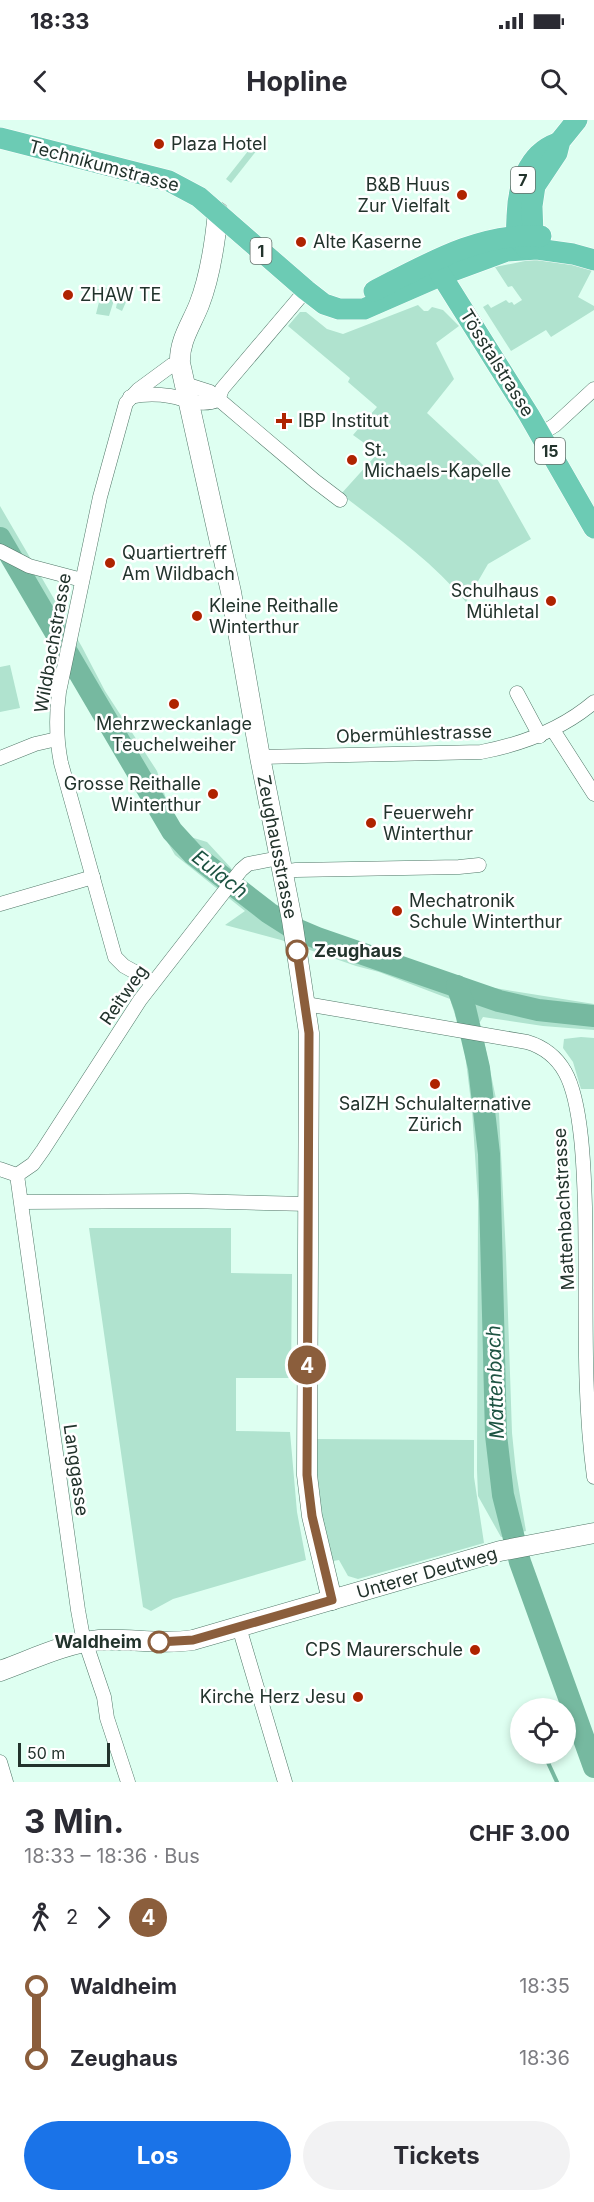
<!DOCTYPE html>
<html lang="de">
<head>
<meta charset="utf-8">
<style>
	body { margin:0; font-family:Inter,sans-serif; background:#f2f2f3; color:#2b2b33; height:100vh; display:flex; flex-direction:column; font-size:22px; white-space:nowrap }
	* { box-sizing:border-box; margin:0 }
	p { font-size:20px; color:#7c7c81 }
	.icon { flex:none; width:33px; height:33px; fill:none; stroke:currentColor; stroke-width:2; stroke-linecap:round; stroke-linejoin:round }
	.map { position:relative; height:1662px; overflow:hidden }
	.side { display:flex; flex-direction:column; background:#fff; flex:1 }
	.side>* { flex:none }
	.badge { padding:0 12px; border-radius:20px; font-size:21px; line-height:39px }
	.controls { position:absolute; left:510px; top:1578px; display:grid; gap:12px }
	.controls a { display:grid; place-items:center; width:66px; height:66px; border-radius:50%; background:#fff; box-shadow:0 3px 9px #0003; font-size:30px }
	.scale { position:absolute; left:18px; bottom:15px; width:92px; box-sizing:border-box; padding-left:6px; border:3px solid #22332c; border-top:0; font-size:16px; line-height:21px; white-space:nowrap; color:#22332c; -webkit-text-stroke:4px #fff; paint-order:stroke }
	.map>.badge { position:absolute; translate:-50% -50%; box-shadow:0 0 0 3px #fff }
	.legs { display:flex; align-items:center; gap:9px; height:66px; padding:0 24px; font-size:20px }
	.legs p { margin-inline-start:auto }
	.headline { display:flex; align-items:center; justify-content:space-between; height:102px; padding:0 24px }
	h1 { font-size:33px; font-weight:700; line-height:45px }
	.primary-button { display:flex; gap:12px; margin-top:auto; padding:12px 24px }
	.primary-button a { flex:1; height:69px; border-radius:36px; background:#1a73e8; color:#fff; font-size:24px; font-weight:700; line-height:69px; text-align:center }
	.primary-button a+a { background:#f2f2f3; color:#2b2b33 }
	ul { padding:0 24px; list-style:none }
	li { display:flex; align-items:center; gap:21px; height:72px; font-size:22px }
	li i { display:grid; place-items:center; width:9px; height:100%; margin:0 8px; background:currentColor }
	li i::after { content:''; width:15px; height:15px; margin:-8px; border:4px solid; border-radius:50%; background:#fff }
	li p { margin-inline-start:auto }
	li:first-child i { background:linear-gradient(#0000 50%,currentColor 0) }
	li:last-child i { background:linear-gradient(currentColor 50%,#0000 0) }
	.status { display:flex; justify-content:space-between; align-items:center; height:42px; padding:0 30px; background:#fff; direction:ltr }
	.status svg { height:16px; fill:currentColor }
	header { display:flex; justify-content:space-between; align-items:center; height:78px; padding:0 24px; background:#fff; font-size:27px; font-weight:700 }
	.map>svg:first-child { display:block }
	.green { fill:#b0e3cf }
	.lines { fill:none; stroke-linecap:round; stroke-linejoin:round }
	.stream { stroke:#76b9a0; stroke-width:4 }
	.river { stroke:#76b9a0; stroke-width:22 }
	.street-casing { stroke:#517768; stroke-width:15 }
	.secondary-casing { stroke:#517768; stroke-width:21 }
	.primary-casing { stroke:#fff; stroke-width:22 }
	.street { stroke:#fff; stroke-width:14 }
	.secondary { stroke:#fff; stroke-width:20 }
	.primary { stroke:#6ccbb4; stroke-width:21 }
	.line-1-casing { stroke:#fff; stroke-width:14 }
	.line-1 { stroke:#8b5e3c; stroke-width:9 }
	.poi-dot { fill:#af2300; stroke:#fff; stroke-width:2 }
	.stop-1-dot { fill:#fff; stroke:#8b5e3c; stroke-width:3 }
	.labels { text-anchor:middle; stroke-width:5; stroke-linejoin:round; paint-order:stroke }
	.shield { fill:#fff; stroke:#64706b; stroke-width:1.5 }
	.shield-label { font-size:16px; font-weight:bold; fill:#22332c }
	.poi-label { font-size:18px; fill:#22332c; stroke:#fff; text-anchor:start }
	.street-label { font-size:18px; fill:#22332c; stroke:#fff }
	.stop-label { font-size:18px; font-weight:bold; fill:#22332c; stroke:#fff; text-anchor:start }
	.water-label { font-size:20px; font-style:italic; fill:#1d5342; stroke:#fff }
</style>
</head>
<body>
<div class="status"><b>18:33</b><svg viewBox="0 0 49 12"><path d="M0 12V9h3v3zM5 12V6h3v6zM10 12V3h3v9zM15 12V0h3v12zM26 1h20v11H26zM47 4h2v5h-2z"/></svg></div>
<header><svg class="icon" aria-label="back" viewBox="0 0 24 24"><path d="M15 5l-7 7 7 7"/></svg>Hopline<svg class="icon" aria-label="search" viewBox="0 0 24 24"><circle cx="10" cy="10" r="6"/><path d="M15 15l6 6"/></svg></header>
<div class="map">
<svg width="594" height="1662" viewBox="0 0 594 1662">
	<rect width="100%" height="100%" fill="#defff1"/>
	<!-- green -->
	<g class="green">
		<path d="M 252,26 L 257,30 L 231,63 L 226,59 Z"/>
		<path d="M 530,140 L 558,140 L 592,150 L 578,177 L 594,186 L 594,190 L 551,217 L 546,210 L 511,231 L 483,187 L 488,184 L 491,188 L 506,180 L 509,183 L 512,182 L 514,185 L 522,180 L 512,166 L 508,167 L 495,147 Z"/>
		<path d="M 104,167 L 124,174 L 126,182 L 122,191 L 116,188 L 118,178 L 102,172 L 100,175 L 95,173 L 96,170 Z"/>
		<path d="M 102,176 L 114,180 L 109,196 L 96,194 L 100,178 Z"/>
		<path d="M 418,185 L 424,191 L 428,191 L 432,187 L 443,190 L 459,206 L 436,223 L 454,259 L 427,293 L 496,357 L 531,419 L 488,444 L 466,482 C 430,439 385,408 341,374 L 378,333 L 353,315 L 377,287 L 348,262 L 350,258 L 288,206 L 300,192 L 306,192 L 327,209 L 343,214 Z"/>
		<path d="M 0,386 L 82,527 L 105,571 L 157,651 L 174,703 L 184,715 L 207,722 L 231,748 L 235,757 L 292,800 L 482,866 L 594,884 L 594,910 L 543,906 L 483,897 L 480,902 L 456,898 L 450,879 L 379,852 L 356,846 L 281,820 L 225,805 L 245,791 L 175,735 L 0,436 Z"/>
		<path d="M 10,545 L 20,588 L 0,592 L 0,547 Z"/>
		<path d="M 581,917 L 594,918 L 594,969 L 581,969 L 573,942 L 563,928 L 564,919 Z"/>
		<path d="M 463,918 L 484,921 L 499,993 L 506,1135 L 512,1313 L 516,1352 L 526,1411 L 501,1417 L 478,1376 L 477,1350 L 478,1081 L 472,990 Z"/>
		<path d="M 89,1108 L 231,1108 L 231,1153 L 292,1154 L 291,1258 L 236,1258 L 236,1311 L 290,1312 L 297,1392 L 306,1440 L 173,1479 L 151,1491 L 143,1487 Z"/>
		<path d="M 313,1319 L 474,1320 L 474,1357 L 484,1423 L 358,1459 L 348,1456 L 339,1440 L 333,1441 C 316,1404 317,1359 313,1319 Z"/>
	</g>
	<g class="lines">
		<!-- stream -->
		<g class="stream">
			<path d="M 576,1606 L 577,1605"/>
			<path d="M 544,1634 L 557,1662"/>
		</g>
		<!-- river -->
		<g class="river">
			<path d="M 0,418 L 172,711 L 193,734 L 269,793 L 291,807 L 317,818 L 499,881 L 538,890 L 594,896"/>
			<path d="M 457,866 L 465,888 L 479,948 L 489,1034 L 496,1315 L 503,1375 L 520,1442 L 594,1647"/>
		</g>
		<defs>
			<g id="street">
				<path d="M 185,264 L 210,272 L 315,361 L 340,380"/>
				<path d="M 130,277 C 143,274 157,274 170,276 C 187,279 201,287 218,280"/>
				<path d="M 218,280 L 222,269 L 306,170"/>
				<path d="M 541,314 L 555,305 L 594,269"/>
				<path d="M 0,431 L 29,446 L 82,460"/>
				<path d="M 517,573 L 540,616"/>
				<path d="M 553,610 L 594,674"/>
				<path d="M 260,637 L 481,632 C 523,624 561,610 594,582"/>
				<path d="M 0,638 L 35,624 L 57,619"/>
				<path d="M 282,752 L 296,750 L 459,747 L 479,745"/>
				<path d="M 0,784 L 93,757"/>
				<path d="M 153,862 L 124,846 L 115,837 L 61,643 C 56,618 56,596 59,572 L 100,377 L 126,283 L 138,270 L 172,245 L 180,243"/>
				<path d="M 306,884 L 527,922 C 544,927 556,936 565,952 C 582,982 584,1052 585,1087 C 587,1176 582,1268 594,1357"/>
				<path d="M 0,1049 L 17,1055 L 78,1490 L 82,1512 L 104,1577 L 107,1598 L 128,1662"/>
				<path d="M 17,1055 L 33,1044 L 43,1030 L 140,880 L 241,750 L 248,744 L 279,738"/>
				<path d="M 22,1082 L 188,1081 L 308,1084"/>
				<path d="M 239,1507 L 285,1662"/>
				<path d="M 0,1642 L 6,1662"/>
			</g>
			<g id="secondary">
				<path d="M 218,92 C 215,123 210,157 199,185 C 191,205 179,221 180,243 L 231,472 L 260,637 L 292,800 L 309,913 L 307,1355 L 312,1396 L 332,1480"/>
				<path d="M 0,1551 C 31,1540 65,1523 99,1520 C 130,1518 161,1525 193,1520 L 500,1431 L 594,1413"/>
			</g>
			<g id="primary">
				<path d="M 0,18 L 169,61 L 199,77 L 306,170 L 324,184 L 339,189 L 364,189 L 442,155 L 507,131 L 537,129 L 573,134 L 594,140"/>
				<path d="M 525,127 C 522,123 518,119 517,115 C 516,109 517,101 517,96 C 518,67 527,34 557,23"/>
				<path d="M 526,128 L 533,116 L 532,86 L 535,66 L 557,33 L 560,21 L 577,0"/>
				<path d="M 433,142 L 529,295 L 594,408"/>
				<path d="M 374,171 C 427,144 480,112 541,116"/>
			</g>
		</defs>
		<!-- street casing -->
		<use href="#street" class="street-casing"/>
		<!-- secondary casing -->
		<use href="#secondary" class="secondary-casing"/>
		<!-- primary casing -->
		<use href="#primary" class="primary-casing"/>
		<!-- street -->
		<use href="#street" class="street"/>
		<!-- secondary -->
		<use href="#secondary" class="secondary"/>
		<!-- primary -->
		<use href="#primary" class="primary"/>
	</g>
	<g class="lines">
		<defs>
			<path id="line-1" d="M 159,1522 L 193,1520 L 332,1480 L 312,1396 L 307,1355 L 309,913 L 297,831"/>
		</defs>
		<!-- line-1 casing -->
		<use href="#line-1" class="line-1-casing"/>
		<!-- line-1 -->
		<use href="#line-1" class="line-1"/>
	</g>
	<!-- markers -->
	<g class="poi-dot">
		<circle cx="159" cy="24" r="6"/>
		<circle cx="462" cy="75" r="6"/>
		<circle cx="301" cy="122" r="6"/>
		<circle cx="68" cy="175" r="6"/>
		<path d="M281 292h6v6h6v6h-6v6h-6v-6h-6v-6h6z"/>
		<circle cx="352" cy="340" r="6"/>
		<circle cx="110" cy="443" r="6"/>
		<circle cx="551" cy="481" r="6"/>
		<circle cx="197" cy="496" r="6"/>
		<circle cx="174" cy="584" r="6"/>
		<circle cx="213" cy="674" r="6"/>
		<circle cx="371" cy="703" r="6"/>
		<circle cx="397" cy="791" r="6"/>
		<circle cx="435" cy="964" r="6"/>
		<circle cx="475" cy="1530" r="6"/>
		<circle cx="358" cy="1577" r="6"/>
	</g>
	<g class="stop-1-dot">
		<circle cx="297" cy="831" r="10"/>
		<circle cx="159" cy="1522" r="10"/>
	</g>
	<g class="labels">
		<!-- shield labels -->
		<g class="shield">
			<rect x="511" y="47" width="24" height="26" rx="4.5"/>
			<rect x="250.5" y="118" width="21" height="26" rx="4.5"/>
			<rect x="535" y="318" width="30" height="26" rx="4.5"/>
		</g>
		<g class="shield-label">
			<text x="523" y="66">7</text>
			<text x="261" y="137">1</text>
			<text x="550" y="337">15</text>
		</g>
		<!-- poi labels -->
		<g class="poi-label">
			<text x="171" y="30">Plaza Hotel</text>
			<text x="450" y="71" text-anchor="end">B&amp;B Huus<tspan x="450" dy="21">Zur Vielfalt</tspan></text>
			<text x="313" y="128">Alte Kaserne</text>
			<text x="80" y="181">ZHAW TE</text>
			<text x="298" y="307">IBP Institut</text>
			<text x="364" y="336">St.<tspan x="364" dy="21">Michaels-Kapelle</tspan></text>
			<text x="122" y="439">Quartiertreff<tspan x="122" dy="21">Am Wildbach</tspan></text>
			<text x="539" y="477" text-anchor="end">Schulhaus<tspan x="539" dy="21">Mühletal</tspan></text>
			<text x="209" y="492">Kleine Reithalle<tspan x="209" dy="21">Winterthur</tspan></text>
			<text x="174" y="610" text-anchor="middle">Mehrzweckanlage<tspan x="174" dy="21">Teuchelweiher</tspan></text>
			<text x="201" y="670" text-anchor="end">Grosse Reithalle<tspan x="201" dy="21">Winterthur</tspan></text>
			<text x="383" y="699">Feuerwehr<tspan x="383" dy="21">Winterthur</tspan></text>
			<text x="409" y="787">Mechatronik<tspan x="409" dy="21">Schule Winterthur</tspan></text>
			<text x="435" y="990" text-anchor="middle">SalZH Schulalternative<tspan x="435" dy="21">Zürich</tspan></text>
			<text x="463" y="1536" text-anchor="end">CPS Maurerschule</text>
			<text x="346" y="1583" text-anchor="end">Kirche Herz Jesu</text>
		</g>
		<!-- street labels -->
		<g class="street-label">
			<text transform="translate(104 46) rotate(15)" y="6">Technikumstrasse</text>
			<text transform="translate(497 243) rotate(58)" y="6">Tösstalstrasse</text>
			<text transform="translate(53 523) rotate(-80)" y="6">Wildbachstrasse</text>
			<text transform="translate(414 614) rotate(-2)" y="6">Obermühlestrasse</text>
			<text transform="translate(277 727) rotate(79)" y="6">Zeughausstrasse</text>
			<text transform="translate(124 875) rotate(-55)" y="6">Reitweg</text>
			<text transform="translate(564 1089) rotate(-93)" y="6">Mattenbachstrasse</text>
			<text transform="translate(76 1350) rotate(82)" y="6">Langgasse</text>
			<text transform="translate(427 1453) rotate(-16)" y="6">Unterer Deutweg</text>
		</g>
		<!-- stop labels -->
		<g class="stop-label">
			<text x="314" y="837">Zeughaus</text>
			<text x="142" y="1528" text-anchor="end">Waldheim</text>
		</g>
		<!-- water labels -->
		<g class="water-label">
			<text transform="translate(220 754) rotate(38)" y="7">Eulach</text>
			<text transform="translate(495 1262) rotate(-92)" y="7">Mattenbach</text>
		</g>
	</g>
</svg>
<div class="controls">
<a><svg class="icon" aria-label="locate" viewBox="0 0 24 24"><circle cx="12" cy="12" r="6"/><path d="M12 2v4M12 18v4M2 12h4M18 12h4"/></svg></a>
</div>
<div class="scale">50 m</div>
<b class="badge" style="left:307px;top:1245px;background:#8b5e3c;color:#fff">4</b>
</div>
<section class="side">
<div class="headline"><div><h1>3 Min.</h1><p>18:33 – 18:36 · Bus</p></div><b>CHF 3.00</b></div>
<div class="legs"><svg class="icon" aria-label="walk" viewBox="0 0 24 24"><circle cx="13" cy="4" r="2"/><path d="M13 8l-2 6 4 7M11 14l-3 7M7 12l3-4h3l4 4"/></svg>2<svg class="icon" aria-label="forward" viewBox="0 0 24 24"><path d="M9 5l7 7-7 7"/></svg><b class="badge" style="background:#8b5e3c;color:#fff">4</b></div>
<ul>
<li><i style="color:#8b5e3c"></i><b>Waldheim</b><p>18:35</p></li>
<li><i style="color:#8b5e3c"></i><b>Zeughaus</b><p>18:36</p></li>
</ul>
<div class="primary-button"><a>Los</a><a>Tickets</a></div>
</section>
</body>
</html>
